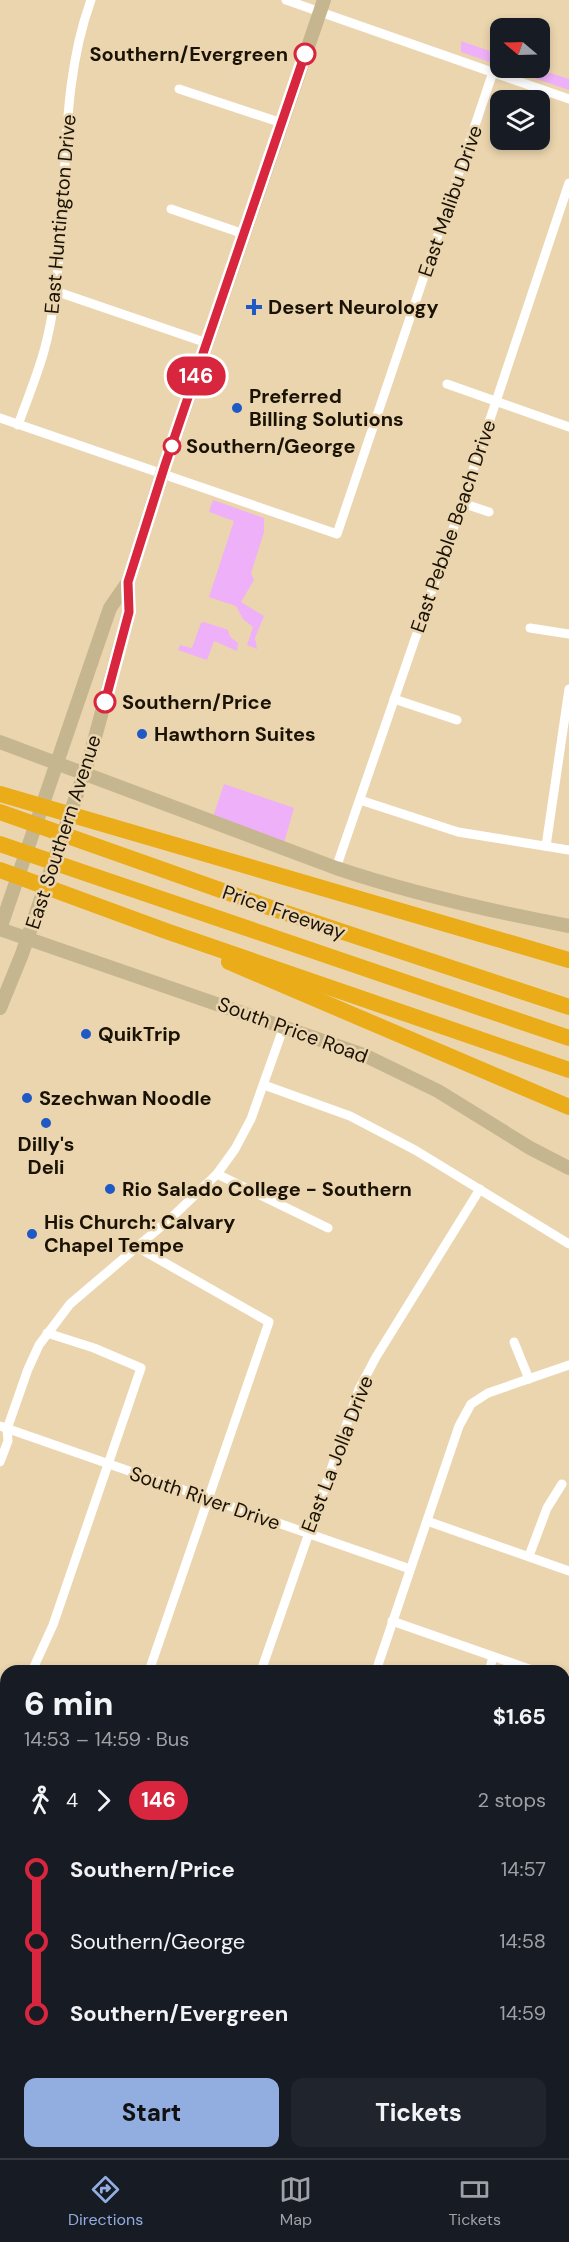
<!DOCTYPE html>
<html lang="en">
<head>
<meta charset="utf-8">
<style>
	body { margin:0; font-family:"DM Sans",sans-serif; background:#20242c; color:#f1f3f6; height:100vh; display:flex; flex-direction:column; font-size:22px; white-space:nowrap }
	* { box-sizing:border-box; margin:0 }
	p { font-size:20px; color:#9ea1a6 }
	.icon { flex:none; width:33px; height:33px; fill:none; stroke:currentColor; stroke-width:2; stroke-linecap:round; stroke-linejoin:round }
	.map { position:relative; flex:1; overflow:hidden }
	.side { position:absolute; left:0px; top:1665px; width:570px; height:494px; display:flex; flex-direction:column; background:#171b24; border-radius:18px 18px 0 0; box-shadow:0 3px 9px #0003 }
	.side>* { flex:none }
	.badge { padding:0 12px; border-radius:20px; font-size:21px; line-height:39px }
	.needle { width:39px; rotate:289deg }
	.buttons { position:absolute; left:490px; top:18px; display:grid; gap:12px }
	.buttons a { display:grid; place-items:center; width:60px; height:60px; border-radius:12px; background:#171b24; box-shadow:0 3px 9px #0003; font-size:30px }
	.map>.badge { position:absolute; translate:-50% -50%; box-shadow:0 0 0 3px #fff }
	.legs { display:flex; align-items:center; gap:9px; height:66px; padding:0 24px; font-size:20px }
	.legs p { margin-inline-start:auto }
	.summary { display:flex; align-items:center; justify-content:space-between; height:102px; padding:0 24px }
	h1 { font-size:33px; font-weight:800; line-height:45px }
	.cta { display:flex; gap:12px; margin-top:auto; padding:12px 24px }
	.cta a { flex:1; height:69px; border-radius:12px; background:#92aee0; color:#111; font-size:24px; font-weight:800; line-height:69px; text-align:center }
	.cta a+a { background:#20242c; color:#f1f3f6 }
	ul { padding:0 24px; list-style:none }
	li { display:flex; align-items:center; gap:21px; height:72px; font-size:22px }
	li i { display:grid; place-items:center; width:9px; height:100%; margin:0 8px; background:currentColor }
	li i::after { content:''; width:15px; height:15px; margin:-8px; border:4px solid; border-radius:50%; background:#171b24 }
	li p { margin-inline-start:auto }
	li:first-child i { background:linear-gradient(#0000 50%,currentColor 0) }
	li:last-child i { background:linear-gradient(currentColor 50%,#0000 0) }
	.tab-bar { display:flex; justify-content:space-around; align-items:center; height:84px; border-top:2px solid #363941; background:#171b24; font-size:16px; color:#9ea1a6 }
	.tab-bar a { display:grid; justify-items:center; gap:3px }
	.tab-bar .on { color:#92aee0 }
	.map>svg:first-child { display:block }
	.green { fill:#eeb0f8 }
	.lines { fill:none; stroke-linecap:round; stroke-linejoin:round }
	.minor { stroke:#fff; stroke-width:9 }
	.secondary { stroke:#c6b690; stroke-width:14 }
	.motorway { stroke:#ebac19; stroke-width:16 }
	.line-1-casing { stroke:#fff; stroke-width:14 }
	.line-1 { stroke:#d7263d; stroke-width:9 }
	.stop-1-dot { fill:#fff; stroke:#d7263d; stroke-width:3 }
	.poi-dot { fill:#1f59c5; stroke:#ebd5ae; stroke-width:2 }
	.labels { text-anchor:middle; stroke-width:5; stroke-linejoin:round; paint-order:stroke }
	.stop-label { font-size:20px; font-weight:bold; fill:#1a1205; stroke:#ebd5ae; text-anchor:start }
	.street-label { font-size:20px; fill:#1a1205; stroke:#ebd5ae }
	.poi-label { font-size:20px; font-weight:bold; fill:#1a1205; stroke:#ebd5ae; text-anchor:start }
</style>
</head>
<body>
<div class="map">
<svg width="569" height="2158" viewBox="0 0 569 2158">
	<rect width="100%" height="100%" fill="#ebd5ae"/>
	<!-- green -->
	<g class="green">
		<path d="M 461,41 L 501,55 L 501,66 L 461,52 Z"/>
		<path d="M 504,68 L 535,68 L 569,79 L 569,90 Z"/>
		<path d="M 213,500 L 264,518 L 264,532 L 251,573 L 254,580 L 241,602 L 264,616 L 255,638 L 257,649 L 247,645 L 253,627 L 243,619 L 236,606 L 209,597 L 234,521 L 209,512 Z"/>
		<path d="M 204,622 L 228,630 L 230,637 L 238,643 L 237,651 L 214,641 L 207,660 L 178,650 L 180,645 L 192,648 L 201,623 Z"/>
		<path d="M 224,784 L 294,808 L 284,843 L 213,817 Z"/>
	</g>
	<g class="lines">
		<!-- minor -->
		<g class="minor">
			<path d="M 286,0 L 569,99"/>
			<path d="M 179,89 L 282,123"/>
			<path d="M 171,209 L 244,234"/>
			<path d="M 55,291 L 207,343"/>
			<path d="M 447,384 L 569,427"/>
			<path d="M 0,418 L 337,534 L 493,72"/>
			<path d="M 18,425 C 27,400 37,376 44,351 C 55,312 58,270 61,230 C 67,153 64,74 91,0"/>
			<path d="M 462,503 L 489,512"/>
			<path d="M 530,628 L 569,634"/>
			<path d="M 394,699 L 457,720"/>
			<path d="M 360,800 L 458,832 L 569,850"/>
			<path d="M 546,846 L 569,689"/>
			<path d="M 336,868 L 462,503 L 569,183"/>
			<path d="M 264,1085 L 350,1116 L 415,1150 L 569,1244"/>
			<path d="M 217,1174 L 328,1228"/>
			<path d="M 137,1247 L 269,1322 L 149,1671"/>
			<path d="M 514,1342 L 529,1379"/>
			<path d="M 0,1426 L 410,1569"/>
			<path d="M 0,1462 L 8,1441 L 7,1429 L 28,1369 L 39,1345 L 70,1304 L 171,1218 L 217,1174 L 235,1149 L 251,1119 L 284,1026"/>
			<path d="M 427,1521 L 569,1571"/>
			<path d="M 529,1556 L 547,1508 L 562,1484"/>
			<path d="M 392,1621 L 535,1671"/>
			<path d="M 32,1671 L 53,1625 L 141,1368 L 94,1348 L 47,1333"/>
			<path d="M 261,1671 L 359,1389 L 376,1357 L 480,1189"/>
			<path d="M 376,1671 L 459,1426 L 471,1404 L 488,1393 L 569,1365"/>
			<path d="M 489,1671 L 493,1657"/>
			<path d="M 564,1681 L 569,1683"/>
			<path d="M 0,1745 L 6,1731"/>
			<path d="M 564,1785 L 569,1771"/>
			<path d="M 564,1828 L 569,1829"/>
			<path d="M 0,1932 L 6,1934"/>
			<path d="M 0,2031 L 6,2018"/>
			<path d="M 0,2041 L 6,2044"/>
			<path d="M 311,2152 L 326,2158"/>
			<path d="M 149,2158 L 151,2152"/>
		</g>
		<!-- secondary -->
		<g class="secondary">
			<path d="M 0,742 L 336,868 C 413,894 490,911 569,926"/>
			<path d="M 0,929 L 110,608 L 128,582 L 162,474 L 324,0"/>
			<path d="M 0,929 L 364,1055 L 438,1091 L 530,1148 L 569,1168"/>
			<path d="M 0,1008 L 22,954 L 90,756 L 129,612 L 128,582"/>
		</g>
		<!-- motorway -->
		<g class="motorway">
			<path d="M 0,794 L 569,960"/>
			<path d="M 0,812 L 274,909 L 569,1007"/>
			<path d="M 0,844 L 569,1038"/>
			<path d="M 0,870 L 166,931 L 569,1070"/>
			<path d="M 229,962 L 569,1107"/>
			<path d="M 564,2143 L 569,2128"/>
		</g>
	</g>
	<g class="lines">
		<defs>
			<path id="line-1" d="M 105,702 L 129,612 L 128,582 L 165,465 L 305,54"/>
		</defs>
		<!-- line-1 casing -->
		<use href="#line-1" class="line-1-casing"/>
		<!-- line-1 -->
		<use href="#line-1" class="line-1"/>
	</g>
	<!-- markers -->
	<g class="stop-1-dot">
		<circle cx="305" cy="54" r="10"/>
		<circle cx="172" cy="446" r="8"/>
		<circle cx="105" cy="702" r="10"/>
	</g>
	<g class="poi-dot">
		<path d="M251 298h6v6h6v6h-6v6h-6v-6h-6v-6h6z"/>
		<circle cx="237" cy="408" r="6"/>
		<circle cx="142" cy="734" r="6"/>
		<circle cx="86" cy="1034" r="6"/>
		<circle cx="27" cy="1098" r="6"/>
		<circle cx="46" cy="1123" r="6"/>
		<circle cx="110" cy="1189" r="6"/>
		<circle cx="32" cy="1234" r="6"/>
	</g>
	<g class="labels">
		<!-- stop labels -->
		<g class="stop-label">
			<text x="288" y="61" text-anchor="end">Southern/Evergreen</text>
			<text x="186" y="453">Southern/George</text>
			<text x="122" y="709">Southern/Price</text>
		</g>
		<!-- street labels -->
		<g class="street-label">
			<text transform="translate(450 201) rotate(-71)" y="7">East Malibu Drive</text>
			<text transform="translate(60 214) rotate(-85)" y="7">East Huntington Drive</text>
			<text transform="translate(453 526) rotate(-71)" y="7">East Pebble Beach Drive</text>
			<text transform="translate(63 832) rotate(-72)" y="7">East Southern Avenue</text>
			<text transform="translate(284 912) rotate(19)" y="7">Price Freeway</text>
			<text transform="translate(293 1030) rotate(20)" y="7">South Price Road</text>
			<text transform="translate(337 1454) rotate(-69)" y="7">East La Jolla Drive</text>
			<text transform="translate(205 1498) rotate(19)" y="7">South River Drive</text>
		</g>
		<!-- poi labels -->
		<g class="poi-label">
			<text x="268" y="314">Desert Neurology</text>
			<text x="249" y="403">Preferred<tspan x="249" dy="23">Billing Solutions</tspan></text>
			<text x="154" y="741">Hawthorn Suites</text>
			<text x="98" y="1041">QuikTrip</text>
			<text x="39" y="1105">Szechwan Noodle</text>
			<text x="46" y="1151" text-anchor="middle">Dilly's<tspan x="46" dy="23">Deli</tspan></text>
			<text x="122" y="1196">Rio Salado College - Southern</text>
			<text x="44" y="1229">His Church: Calvary<tspan x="44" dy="23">Chapel Tempe</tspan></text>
		</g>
	</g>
</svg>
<div class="buttons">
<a><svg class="needle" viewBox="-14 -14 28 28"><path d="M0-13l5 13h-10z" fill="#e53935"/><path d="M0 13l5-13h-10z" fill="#9ea1a6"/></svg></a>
<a><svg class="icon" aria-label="layers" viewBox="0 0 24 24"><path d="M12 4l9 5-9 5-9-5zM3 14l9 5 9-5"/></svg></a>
</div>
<b class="badge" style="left:196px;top:376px;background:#d7263d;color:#fff">146</b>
<section class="side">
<div class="summary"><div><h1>6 min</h1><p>14:53 – 14:59 · Bus</p></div><b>$1.65</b></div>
<div class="legs"><svg class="icon" aria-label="walk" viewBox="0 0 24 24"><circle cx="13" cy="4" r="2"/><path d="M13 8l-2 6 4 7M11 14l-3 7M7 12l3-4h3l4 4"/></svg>4<svg class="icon" aria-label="forward" viewBox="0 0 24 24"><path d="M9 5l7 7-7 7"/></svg><b class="badge" style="background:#d7263d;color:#fff">146</b><p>2 stops</p></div>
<ul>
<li><i style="color:#d7263d"></i><b>Southern/Price</b><p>14:57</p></li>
<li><i style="color:#d7263d"></i><span>Southern/George</span><p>14:58</p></li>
<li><i style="color:#d7263d"></i><b>Southern/Evergreen</b><p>14:59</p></li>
</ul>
<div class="cta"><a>Start</a><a>Tickets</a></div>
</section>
</div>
<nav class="tab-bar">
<a class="on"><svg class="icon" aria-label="directions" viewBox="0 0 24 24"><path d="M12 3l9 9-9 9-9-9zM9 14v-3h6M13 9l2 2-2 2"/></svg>Directions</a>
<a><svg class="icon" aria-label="map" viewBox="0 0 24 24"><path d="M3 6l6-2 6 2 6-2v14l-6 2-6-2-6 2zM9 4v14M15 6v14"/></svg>Map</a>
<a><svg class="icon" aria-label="tickets" viewBox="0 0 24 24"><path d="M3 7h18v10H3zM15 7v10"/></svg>Tickets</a>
</nav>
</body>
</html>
